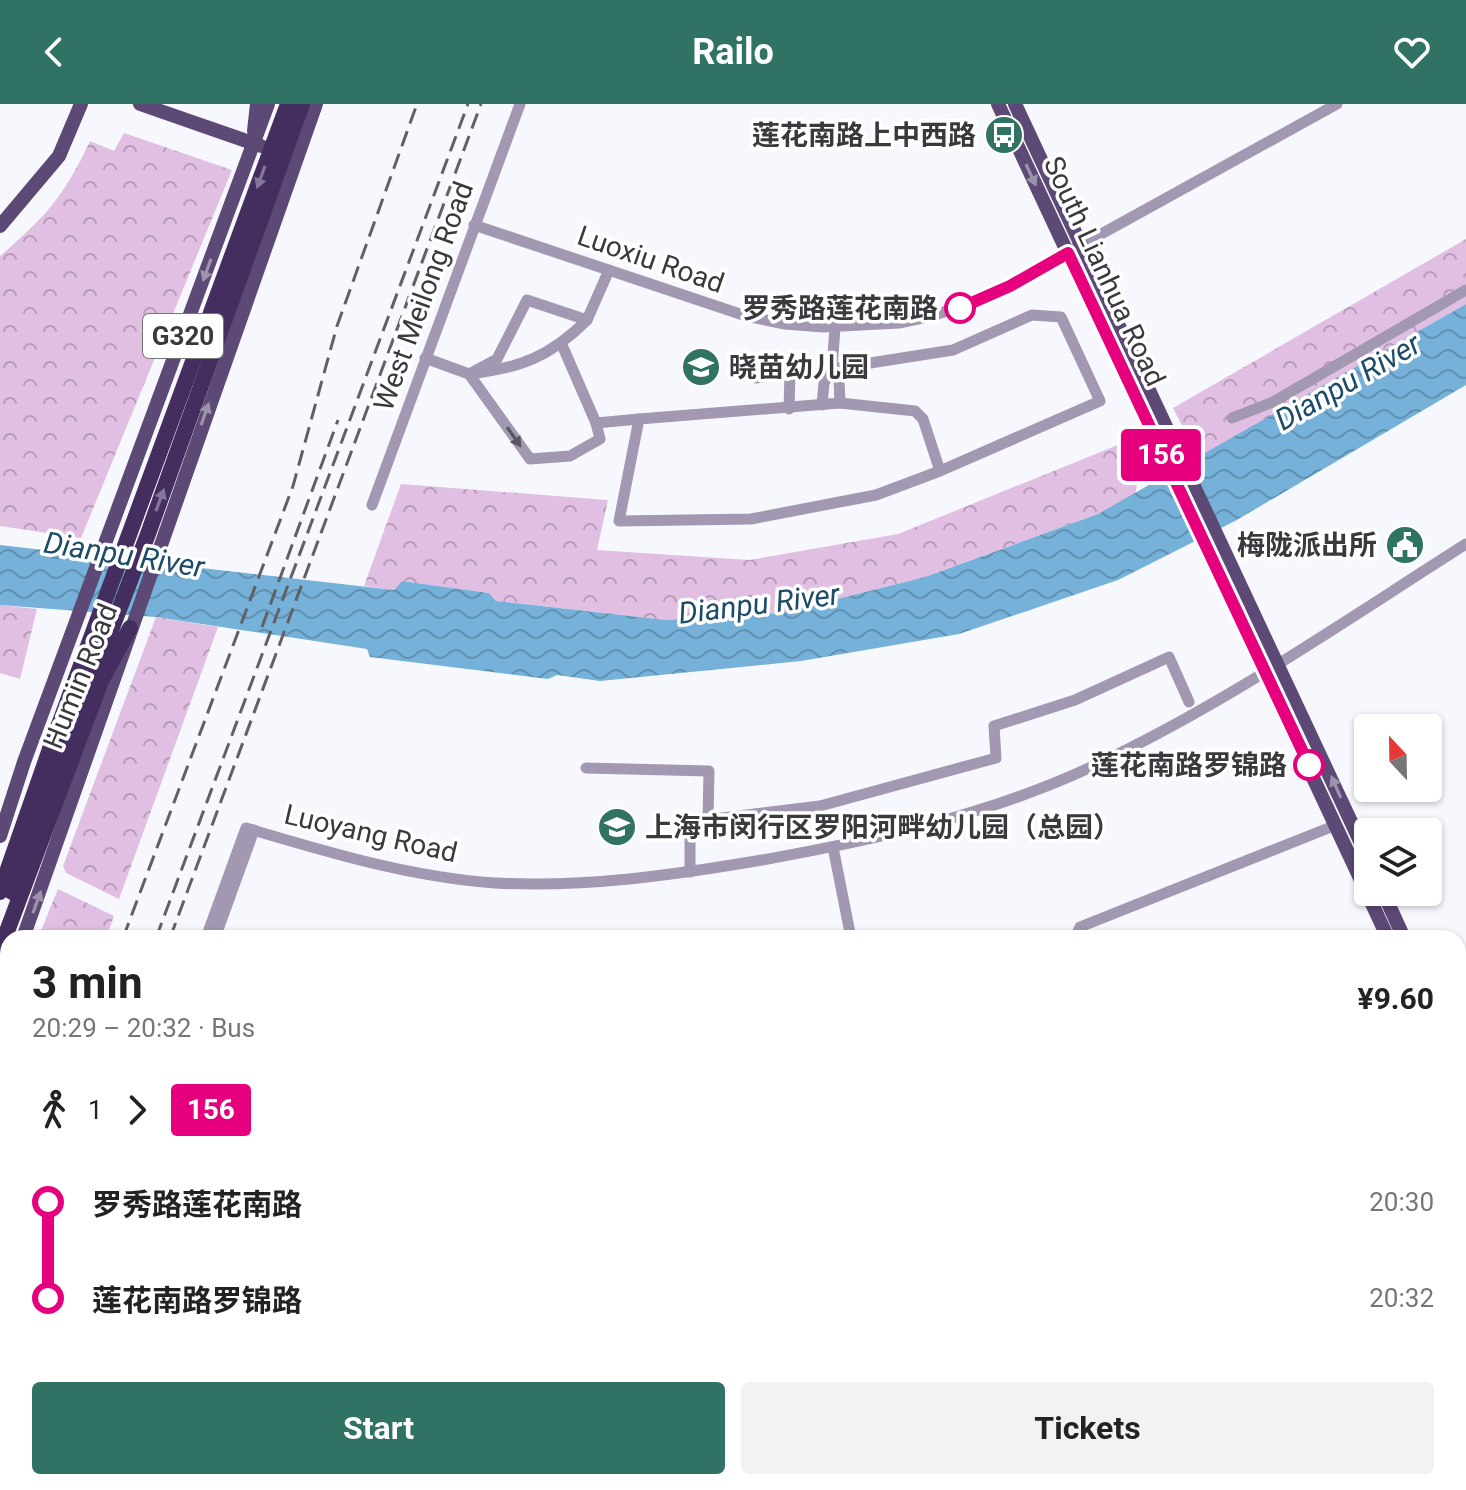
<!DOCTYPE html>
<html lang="en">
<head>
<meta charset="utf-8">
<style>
	body { margin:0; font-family:Roboto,"Noto Sans SC",sans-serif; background:#f2f2f2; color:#222; height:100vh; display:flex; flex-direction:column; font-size:30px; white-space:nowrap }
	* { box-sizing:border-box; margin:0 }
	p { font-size:26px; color:#767676 }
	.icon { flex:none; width:44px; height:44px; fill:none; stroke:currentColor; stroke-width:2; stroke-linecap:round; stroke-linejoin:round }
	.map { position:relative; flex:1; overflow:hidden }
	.sheet { position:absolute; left:0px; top:826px; width:1466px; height:560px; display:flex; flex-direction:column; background:#fff; border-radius:24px 24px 0 0; box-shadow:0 2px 6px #0004 }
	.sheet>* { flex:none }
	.badge { padding:0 16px; border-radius:6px; font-size:28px; line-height:52px }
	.needle { width:52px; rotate:338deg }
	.fabs { position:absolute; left:1354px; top:610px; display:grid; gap:16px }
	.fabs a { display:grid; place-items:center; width:88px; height:88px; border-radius:8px; background:#fff; box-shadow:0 2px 6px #0004; font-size:40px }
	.map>.badge { position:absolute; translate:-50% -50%; box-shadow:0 0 0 4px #fff }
	.legs { display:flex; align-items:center; gap:12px; height:88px; padding:0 32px; font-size:26px }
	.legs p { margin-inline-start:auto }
	.head { display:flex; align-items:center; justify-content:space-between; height:136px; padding:0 32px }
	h1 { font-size:44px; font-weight:700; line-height:60px }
	.action { display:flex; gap:16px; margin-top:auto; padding:16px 32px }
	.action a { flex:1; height:92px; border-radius:8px; background:#307263; color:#fff; font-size:32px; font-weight:700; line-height:92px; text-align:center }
	.action a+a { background:#f2f2f2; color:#222 }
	ul { padding:0 32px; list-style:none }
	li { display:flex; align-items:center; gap:28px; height:96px; font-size:30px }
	li i { display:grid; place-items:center; width:12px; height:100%; margin:0 10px; background:currentColor }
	li i::after { content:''; width:20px; height:20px; margin:-10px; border:6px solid; border-radius:50%; background:#fff }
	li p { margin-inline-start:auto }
	li:first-child i { background:linear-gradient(#0000 50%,currentColor 0) }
	li:last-child i { background:linear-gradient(currentColor 50%,#0000 0) }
	header { display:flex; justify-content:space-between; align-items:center; height:104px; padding:0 32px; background:#307263; color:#fff; font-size:36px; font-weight:700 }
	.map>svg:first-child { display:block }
	.forest { fill:url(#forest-crowns) }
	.water { fill:url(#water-waves) }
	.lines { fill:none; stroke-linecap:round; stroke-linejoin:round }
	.minor { stroke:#a298b2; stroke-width:11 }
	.major { stroke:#5c4975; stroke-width:14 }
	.highway { stroke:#442e5f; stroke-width:16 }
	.rail { stroke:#606165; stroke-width:3; stroke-dasharray:16 8; stroke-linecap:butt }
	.highway-bridge { stroke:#442e5f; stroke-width:16 }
	.oneway { fill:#9d92ac }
	.oneway2 { fill:#857797 }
	.oneway3 { fill:#595661 }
	.line-1-casing { stroke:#fff; stroke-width:18 }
	.line-1 { stroke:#e6007e; stroke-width:12 }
	.stop-1-dot { fill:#fff; stroke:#e6007e; stroke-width:4 }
	.labels { text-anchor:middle; stroke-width:7; stroke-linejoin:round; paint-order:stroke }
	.shield { fill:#fff; stroke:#757578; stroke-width:2 }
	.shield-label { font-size:26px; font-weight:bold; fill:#3a3a3e }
	.poi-label { font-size:28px; font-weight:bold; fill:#3a3a3e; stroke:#fff; text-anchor:end }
	.street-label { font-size:28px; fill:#3a3a3e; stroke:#fff }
	.stop-label { font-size:28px; font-weight:bold; fill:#3a3a3e; stroke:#fff; text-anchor:end }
	.water-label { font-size:30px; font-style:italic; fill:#1d4b68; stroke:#fff }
</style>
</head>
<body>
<header><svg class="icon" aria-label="back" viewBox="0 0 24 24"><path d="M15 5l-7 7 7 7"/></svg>Railo<svg class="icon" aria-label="heart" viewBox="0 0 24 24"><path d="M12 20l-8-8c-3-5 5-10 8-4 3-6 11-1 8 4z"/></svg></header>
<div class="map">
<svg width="1466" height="1386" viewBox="0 0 1466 1386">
	<defs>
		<pattern id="forest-crowns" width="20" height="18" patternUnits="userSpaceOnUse" patternTransform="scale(2)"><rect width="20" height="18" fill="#e1bfe3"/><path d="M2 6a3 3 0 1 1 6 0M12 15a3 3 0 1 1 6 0" fill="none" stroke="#b79cb9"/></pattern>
		<pattern id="water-waves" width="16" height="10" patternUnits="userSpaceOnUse" patternTransform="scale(2)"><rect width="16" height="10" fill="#75b1d9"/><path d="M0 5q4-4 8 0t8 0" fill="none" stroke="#6191b1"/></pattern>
	</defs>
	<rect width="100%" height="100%" fill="#f7f8fe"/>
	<!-- forest -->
	<g class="forest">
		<path d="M 124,29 L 232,66 L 81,434 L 0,422 L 0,152 C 46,113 64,92 90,37 L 114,47 Z"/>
		<path d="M 1466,135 L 1466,200 L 1198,354 L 1173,304 Z"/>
		<path d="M 1125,338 C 1138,355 1141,369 1135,390 L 1098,410 L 925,473 L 781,509 L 666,516 L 496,497 L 489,489 L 402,477 L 394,486 L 364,482 L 401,380 L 608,396 L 597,446 L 749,456 L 898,430 Z"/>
		<path d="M 0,501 L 37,505 L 20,575 L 0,569 Z"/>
		<path d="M 156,513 L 218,523 L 119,795 L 66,769 L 63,762 Z"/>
		<path d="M 58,785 L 114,812 L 106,834 L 38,834 Z"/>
		<path d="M 8,925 L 8,1110 L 0,1132 L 0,949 Z"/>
		<path d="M 1466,1203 L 1466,1242 L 1458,1246 L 1458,1206 Z"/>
		<path d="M 1466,1356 L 1466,1386 L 1395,1386 L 1414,1378 L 1458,1378 L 1458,1359 Z"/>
		<path d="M 437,1378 L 653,1378 L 645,1386 L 441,1386 Z"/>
		<path d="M 1074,1378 L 1163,1378 L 1145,1386 L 1056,1386 Z"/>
	</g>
	<!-- water -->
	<path class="water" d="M 1466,200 L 1466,281 L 1235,417 L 1118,476 L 959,530 L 801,557 L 600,577 L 557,571 L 548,575 L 370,553 L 367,545 L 156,513 L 0,501 L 0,441 L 394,486 L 402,477 L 489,489 L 496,497 L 666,516 L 781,509 L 925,473 L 1098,410 Z"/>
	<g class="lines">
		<!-- minor -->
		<g class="minor">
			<path d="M 474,121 L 746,212 L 785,220 L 823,223 L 899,219 L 932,212 L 987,193 L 1337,0"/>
			<path d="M 587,216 C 550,253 520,264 469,270 L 530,355 L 570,352 L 600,335 L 596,319"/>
			<path d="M 835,223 L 832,265 L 953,246 L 1032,211 L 1061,213 L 1100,297 L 940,367 L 923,315 L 915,307 L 840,299 L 639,315 L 619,417 L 751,415 L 876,391 L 940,367"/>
			<path d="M 562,241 L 596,319 L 639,315"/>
			<path d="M 425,254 L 469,270 L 497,255 L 527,196 L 587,216 L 609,166"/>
			<path d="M 756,274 L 790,268 L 789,305"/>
			<path d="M 822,301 L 824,279 L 832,265 L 839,276 L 840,299"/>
			<path d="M 1232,314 L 1273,298 L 1466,186"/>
			<path d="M 372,401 L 520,0"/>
			<path d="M 586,664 L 709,667 L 708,716"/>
			<path d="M 833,743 L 851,834"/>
			<path d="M 690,768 L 690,718 L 820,702 L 996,654 L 994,622 L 1075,596 L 1169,553 L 1189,598"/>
			<path d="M 206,834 L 246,724 C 327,748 409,773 495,779 C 584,784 674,771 762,756 C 874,736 985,712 1089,664 C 1221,603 1343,518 1466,440"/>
			<path d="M 215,834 L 254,726"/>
			<path d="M 1075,834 L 1080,823 L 1336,721"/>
			<path d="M 1458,893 L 1466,889"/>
			<path d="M 374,1378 L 377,1386"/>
			<path d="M 755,1378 L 759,1386"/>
			<path d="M 829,1378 L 832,1386"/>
			<path d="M 956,1378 L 958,1386"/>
			<path d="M 51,1386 L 52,1378"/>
			<path d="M 60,1386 L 61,1378"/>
			<path d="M 165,1386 L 165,1378"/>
			<path d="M 336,1386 L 367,1378"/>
			<path d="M 706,1386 L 714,1378"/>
			<path d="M 856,1386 L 867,1378"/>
		</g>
		<!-- major -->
		<g class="major">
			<path d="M 140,0 L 261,42"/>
			<path d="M 998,0 L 1388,834"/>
			<path d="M 1015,0 L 1368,754"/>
			<path d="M 254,27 L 257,0"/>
			<path d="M 0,122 L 59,52 L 81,0"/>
			<path d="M 0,732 L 24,658 L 268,0"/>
			<path d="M 1383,788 L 1404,834"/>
			<path d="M 23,834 L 316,0"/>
			<path d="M 0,898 L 8,876"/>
			<path d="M 1458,951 L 1466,967"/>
			<path d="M 1458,986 L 1466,1003"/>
		</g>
		<!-- highway -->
		<g class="highway">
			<path d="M 0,788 L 50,645"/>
			<path d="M 12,788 L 60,660"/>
			<path d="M 0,846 L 101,577 L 130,524"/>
			<path d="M 1458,1264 L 1466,1261"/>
			<path d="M 1458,1293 L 1466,1289"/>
			<path d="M 1458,1323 L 1466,1320"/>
			<path d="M 1458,1352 L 1466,1348"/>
			<path d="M 1172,1386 L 1190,1378"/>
			<path d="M 1238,1386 L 1257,1378"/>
			<path d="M 1310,1386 L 1328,1378"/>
			<path d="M 1377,1386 L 1396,1378"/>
		</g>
		<!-- rail -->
		<g class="rail">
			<path d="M 262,523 L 338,316"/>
			<path d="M 123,834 L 293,382 L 337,222 L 417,0"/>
			<path d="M 156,834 L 468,0"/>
			<path d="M 170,834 L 481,0"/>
			<path d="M 0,1166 L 8,1144"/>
			<path d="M 0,1272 L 8,1239"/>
			<path d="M 0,1299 L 8,1264"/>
			<path d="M 1,1323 L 8,1289"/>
			<path d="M 0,1354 L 8,1315"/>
		</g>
		<!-- highway-bridge -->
		<g class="highway-bridge">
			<path d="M 50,645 L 288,0"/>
			<path d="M 63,652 L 148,430 L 302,0"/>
		</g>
	</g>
	<!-- one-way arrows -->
	<defs><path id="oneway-solid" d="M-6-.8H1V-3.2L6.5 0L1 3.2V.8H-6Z" transform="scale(2)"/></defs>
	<g class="oneway">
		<use href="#oneway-solid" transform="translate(1031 71) rotate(65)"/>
		<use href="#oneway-solid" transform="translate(207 166) rotate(110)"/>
		<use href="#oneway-solid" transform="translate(205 310) rotate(-71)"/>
		<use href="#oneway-solid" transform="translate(1336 683) rotate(-114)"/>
		<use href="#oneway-solid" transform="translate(37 798) rotate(-70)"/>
	</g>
	<g class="oneway2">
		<use href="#oneway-solid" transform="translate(261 73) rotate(110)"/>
		<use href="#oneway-solid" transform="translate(160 396) rotate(-70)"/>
	</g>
	<use class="oneway3" href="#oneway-solid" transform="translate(514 333) rotate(55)"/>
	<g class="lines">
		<defs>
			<path id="line-1" d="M 960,204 L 1010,182 L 1068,149 L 1309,661"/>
		</defs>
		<!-- line-1 casing -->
		<use href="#line-1" class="line-1-casing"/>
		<!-- line-1 -->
		<use href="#line-1" class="line-1"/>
	</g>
	<!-- icons -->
	<defs>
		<symbol id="bus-disc" viewBox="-11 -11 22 22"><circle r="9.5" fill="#307263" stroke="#fff"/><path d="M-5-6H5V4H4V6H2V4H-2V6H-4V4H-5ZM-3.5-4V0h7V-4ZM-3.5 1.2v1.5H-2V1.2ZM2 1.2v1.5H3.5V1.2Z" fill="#fff"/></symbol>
		<symbol id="school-disc" viewBox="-11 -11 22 22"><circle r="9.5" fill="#307263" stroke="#fff"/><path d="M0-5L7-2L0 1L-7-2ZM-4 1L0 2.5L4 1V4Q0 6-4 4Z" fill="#fff"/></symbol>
		<symbol id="civic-disc" viewBox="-11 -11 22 22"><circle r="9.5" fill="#307263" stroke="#fff"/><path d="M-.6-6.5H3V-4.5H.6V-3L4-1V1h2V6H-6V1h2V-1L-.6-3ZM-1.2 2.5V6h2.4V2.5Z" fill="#fff"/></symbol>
	</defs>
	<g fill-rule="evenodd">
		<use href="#bus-disc" x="982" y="9" width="44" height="44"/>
		<use href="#school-disc" x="679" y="241" width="44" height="44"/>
		<use href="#civic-disc" x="1383" y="419" width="44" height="44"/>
		<use href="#school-disc" x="595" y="701" width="44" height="44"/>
	</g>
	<!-- markers -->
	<g class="stop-1-dot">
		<circle cx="960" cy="204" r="14"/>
		<circle cx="1309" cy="661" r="14"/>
	</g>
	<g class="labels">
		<!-- shield labels -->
		<rect class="shield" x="143" y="210" width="80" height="44" rx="6"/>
		<g class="shield-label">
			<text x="183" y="241">G320</text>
		</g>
		<!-- poi labels -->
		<g class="poi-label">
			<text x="976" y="41">莲花南路上中西路</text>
			<text x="729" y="273" text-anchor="start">晓苗幼儿园</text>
			<text x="1377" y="451">梅陇派出所</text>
			<text x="645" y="733" text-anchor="start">上海市闵行区罗阳河畔幼儿园（总园）</text>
		</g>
		<!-- street labels -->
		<g class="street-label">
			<text transform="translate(651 155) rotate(19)" y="10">Luoxiu Road</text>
			<text transform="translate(1105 167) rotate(65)" y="10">South Lianhua Road</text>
			<text transform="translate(423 192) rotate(-70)" y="10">West Meilong Road</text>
			<text transform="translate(80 572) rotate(-68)" y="10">Humin Road</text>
			<text transform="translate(371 729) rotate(13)" y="10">Luoyang Road</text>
		</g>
		<!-- stop labels -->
		<g class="stop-label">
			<text x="938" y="214">罗秀路莲花南路</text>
			<text x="1287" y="671">莲花南路罗锦路</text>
		</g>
		<!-- water labels -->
		<g class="water-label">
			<text transform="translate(1348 278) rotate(-30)" y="10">Dianpu River</text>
			<text transform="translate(124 451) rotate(9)" y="10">Dianpu River</text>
			<text transform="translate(759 500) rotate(-7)" y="10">Dianpu River</text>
		</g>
	</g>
</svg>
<div class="fabs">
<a><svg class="needle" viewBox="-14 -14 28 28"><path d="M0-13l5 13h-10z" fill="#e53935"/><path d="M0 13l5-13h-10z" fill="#767676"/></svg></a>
<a><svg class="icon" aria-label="layers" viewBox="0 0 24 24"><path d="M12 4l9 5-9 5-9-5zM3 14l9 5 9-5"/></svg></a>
</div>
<b class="badge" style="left:1161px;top:351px;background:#e6007e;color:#fff">156</b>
<section class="sheet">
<div class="head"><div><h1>3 min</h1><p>20:29 – 20:32 · Bus</p></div><b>¥9.60</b></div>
<div class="legs"><svg class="icon" aria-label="walk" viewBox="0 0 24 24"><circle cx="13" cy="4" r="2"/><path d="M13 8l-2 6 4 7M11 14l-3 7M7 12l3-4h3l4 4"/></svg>1<svg class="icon" aria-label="forward" viewBox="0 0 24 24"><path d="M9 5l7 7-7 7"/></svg><b class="badge" style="background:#e6007e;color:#fff">156</b></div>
<ul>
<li><i style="color:#e6007e"></i><b>罗秀路莲花南路</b><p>20:30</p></li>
<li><i style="color:#e6007e"></i><b>莲花南路罗锦路</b><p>20:32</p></li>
</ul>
<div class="action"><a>Start</a><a>Tickets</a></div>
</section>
</div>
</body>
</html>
